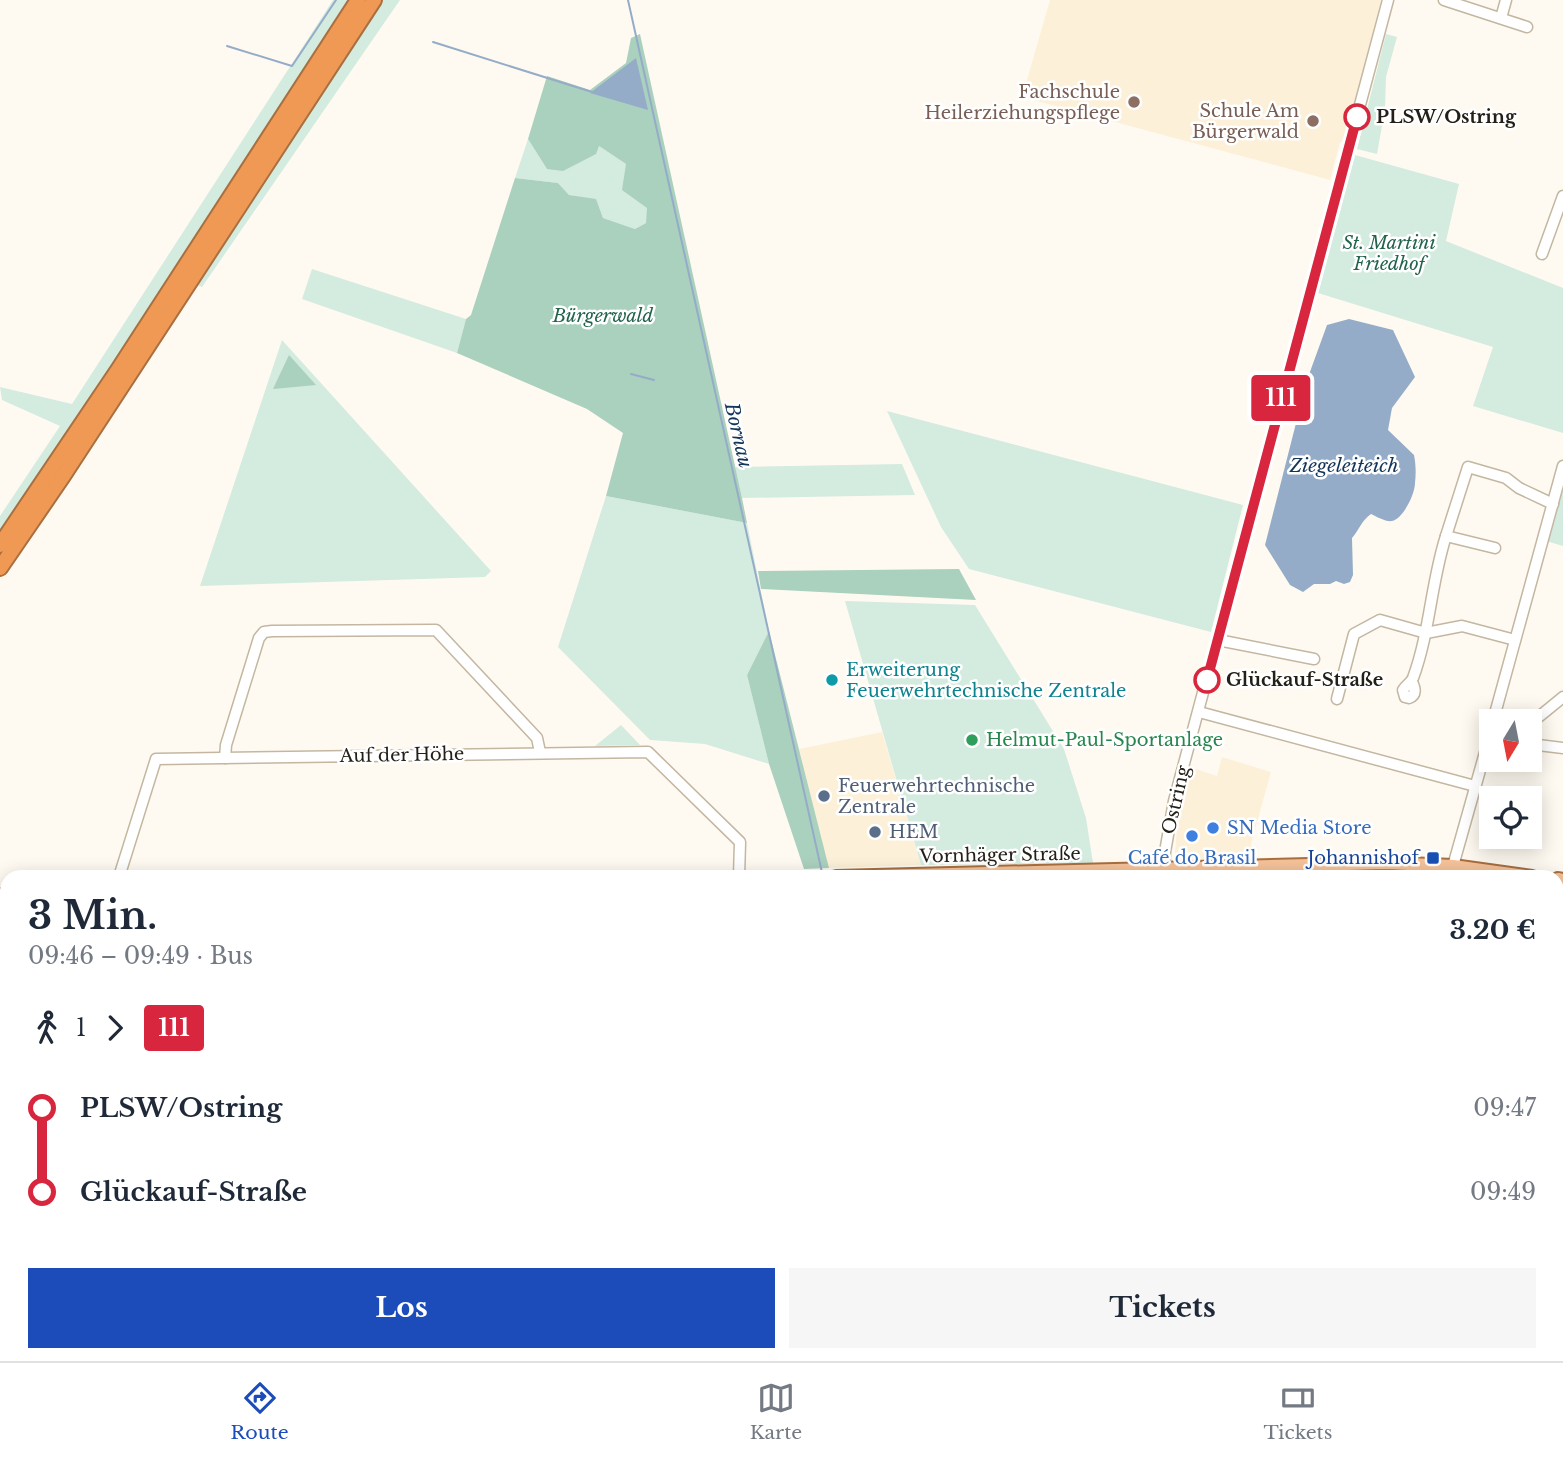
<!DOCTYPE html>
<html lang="de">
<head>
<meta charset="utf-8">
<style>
	body { margin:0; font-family:"Libre Baskerville",serif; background:#f6f6f7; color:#1f2937; height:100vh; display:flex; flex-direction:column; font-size:26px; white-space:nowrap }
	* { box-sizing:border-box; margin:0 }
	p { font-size:23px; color:#747a83 }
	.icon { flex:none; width:38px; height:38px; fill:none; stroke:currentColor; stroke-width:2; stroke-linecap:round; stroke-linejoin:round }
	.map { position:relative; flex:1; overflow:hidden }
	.details { position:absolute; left:0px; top:870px; width:1564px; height:492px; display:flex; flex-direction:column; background:#fff; border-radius:21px 21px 0 0; box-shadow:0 4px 18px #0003 }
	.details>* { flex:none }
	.badge { padding:0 14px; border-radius:5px; font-size:24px; line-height:46px }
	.needle { width:46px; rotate:190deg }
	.controls { position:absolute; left:1479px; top:709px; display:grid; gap:14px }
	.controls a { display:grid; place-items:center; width:63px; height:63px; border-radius:0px; background:#fff; box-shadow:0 4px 18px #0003; font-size:35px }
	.map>.badge { position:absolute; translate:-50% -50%; box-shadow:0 0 0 4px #fff }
	.legs { display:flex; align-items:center; gap:10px; height:77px; padding:0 28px; font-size:23px }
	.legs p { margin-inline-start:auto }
	.summary { display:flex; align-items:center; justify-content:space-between; height:119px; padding:0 28px }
	h1 { font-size:38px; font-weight:700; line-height:52px }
	.action { display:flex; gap:14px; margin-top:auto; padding:14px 28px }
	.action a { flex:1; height:80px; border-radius:0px; background:#1b4cb9; color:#fff; font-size:28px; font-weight:700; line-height:80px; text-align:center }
	.action a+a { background:#f6f6f7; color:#1f2937 }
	ul { padding:0 28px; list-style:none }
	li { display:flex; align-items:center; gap:24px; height:84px; font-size:26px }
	li i { display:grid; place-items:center; width:10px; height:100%; margin:0 9px; background:currentColor }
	li i::after { content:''; width:18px; height:18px; margin:-9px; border:5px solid; border-radius:50%; background:#fff }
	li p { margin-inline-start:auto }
	li:first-child i { background:linear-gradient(#0000 50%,currentColor 0) }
	li:last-child i { background:linear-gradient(currentColor 50%,#0000 0) }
	.menu { display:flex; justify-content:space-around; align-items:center; height:98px; border-top:2px solid #e0e1e3; background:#fff; font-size:19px; color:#747a83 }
	.menu a { display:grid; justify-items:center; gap:4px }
	.menu .current { color:#1b4cb9 }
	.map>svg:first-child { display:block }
	.built { fill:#fdf0d8 }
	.green { fill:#d4ebe0 }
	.forest { fill:#aad0be }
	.water { fill:#95acc8 }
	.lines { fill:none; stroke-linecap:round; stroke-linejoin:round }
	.stream { stroke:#95acc8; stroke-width:2 }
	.minor-casing { stroke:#c3b7a1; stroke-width:13 }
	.major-casing { stroke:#a86f40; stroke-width:16 }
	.highway-casing { stroke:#a86f40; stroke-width:18 }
	.minor { stroke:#fff; stroke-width:10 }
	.major { stroke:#f5c299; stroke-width:12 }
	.highway { stroke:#ef9955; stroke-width:14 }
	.line-1-casing { stroke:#fff; stroke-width:16 }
	.line-1 { stroke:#d7263d; stroke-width:10 }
	.education-dot { fill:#8d6e63; stroke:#fff; stroke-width:2.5 }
	.stop-1-dot { fill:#fff; stroke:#d7263d; stroke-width:3.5 }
	.culture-dot { fill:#0f9aa8; stroke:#fff; stroke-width:2.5 }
	.leisure-dot { fill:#2e9e5b; stroke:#fff; stroke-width:2.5 }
	.service-dot { fill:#5c6f8a; stroke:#fff; stroke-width:2.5 }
	.shop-dot { fill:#3f7fe0; stroke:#fff; stroke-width:2.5 }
	.transit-dot { fill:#1a4fb4; stroke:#fff; stroke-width:2.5 }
	.labels { text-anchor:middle; stroke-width:5; stroke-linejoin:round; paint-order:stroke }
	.education-label { font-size:18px; fill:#785e54; stroke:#fff; text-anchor:end }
	.stop-label { font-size:18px; font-weight:bold; fill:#242018; stroke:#fff; text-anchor:start }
	.park-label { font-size:18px; font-style:italic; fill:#22634b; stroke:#fff }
	.culture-label { font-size:18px; fill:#0d838f; stroke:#fff; text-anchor:start }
	.leisure-label { font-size:18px; fill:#27864d; stroke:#fff; text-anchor:start }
	.street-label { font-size:18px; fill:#242018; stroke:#fff }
	.service-label { font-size:18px; fill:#4e5e75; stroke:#fff; text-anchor:start }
	.shop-label { font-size:18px; fill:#366cbe; stroke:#fff; text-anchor:start }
	.transit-label { font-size:18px; fill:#164399; stroke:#fff; text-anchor:end }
	.water-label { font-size:19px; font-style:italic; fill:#13355a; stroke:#fff }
</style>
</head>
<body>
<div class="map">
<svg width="1563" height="1361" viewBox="0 0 1563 1361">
	<rect width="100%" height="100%" fill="#fffaf1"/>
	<!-- built -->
	<g class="built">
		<path d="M 1050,0 L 1381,0 L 1344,143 L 1340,142 L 1330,180 L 1022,97 Z"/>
		<path d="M 882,732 L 921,865 L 829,868 L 799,749 Z"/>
		<path d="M 1222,757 L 1271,772 L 1251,844 L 1250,858 L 1182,861 L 1177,859 L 1175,853 L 1177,828 L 1190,767 L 1217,776 Z"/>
		<rect x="0" y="912" width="7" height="263"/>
		<path d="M 175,1355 L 277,1355 L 277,1361 L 182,1361 Z"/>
		<path d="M 444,1355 L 444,1354 L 597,1355 L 596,1361 L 444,1361 Z"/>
		<path d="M 781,1355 L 995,1355 L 991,1361 L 787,1361 Z"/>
	</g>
	<!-- green -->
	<g class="green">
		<path d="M 333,0 L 350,0 L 126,345 L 0,532 L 0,516 L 60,426 L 2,400 L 0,387 L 72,404 Z"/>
		<path d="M 383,0 L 400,0 L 202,287 L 197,285 Z"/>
		<path d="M 1386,34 L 1397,37 L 1386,77 L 1385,109 L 1377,154 L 1357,149 Z"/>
		<path d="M 528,139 L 547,169 L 599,146 L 626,164 L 648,208 L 646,223 L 635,229 L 603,218 L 596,200 L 569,195 L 558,183 L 515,178 Z"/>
		<path d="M 1355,155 L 1459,184 L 1446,241 L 1563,288 L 1563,433 L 1473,406 L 1493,347 L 1318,293 Z"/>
		<path d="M 312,269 L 466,319 L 457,353 L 302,299 Z"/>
		<path d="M 282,340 L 491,571 L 485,577 L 200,586 Z"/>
		<path d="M 887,411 L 1243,505 L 1211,632 L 969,569 L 941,527 Z"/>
		<path d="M 902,464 L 915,495 L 742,498 L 735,467 Z"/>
		<path d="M 1563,479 L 1563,546 L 1546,541 Z"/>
		<path d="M 606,496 L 747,523 L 769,631 L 747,675 L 769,764 L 705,744 L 650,740 L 558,647 Z"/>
		<path d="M 845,601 L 975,605 L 1064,749 L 1086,818 L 1093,863 L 921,865 Z"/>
		<path d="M 621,725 L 640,745 L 595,746 Z"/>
	</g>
	<!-- forest -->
	<g class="forest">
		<path d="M 640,34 L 742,498 L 747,523 L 606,496 L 623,433 L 587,409 L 457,353 L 466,319 L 471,315 L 515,178 L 558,183 L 569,195 L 596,199 L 603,218 L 635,229 L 646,223 L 647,208 L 622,190 L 626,164 L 599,146 L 596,154 L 563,171 L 547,169 L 528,139 L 547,76 L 590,90 L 626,63 L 631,38 Z"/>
		<path d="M 289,355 L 316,385 L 273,389 Z"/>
		<path d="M 959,569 L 976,600 L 761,589 L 758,571 Z"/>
		<path d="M 769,631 L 829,868 L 804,869 L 769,764 L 747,675 Z"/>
	</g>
	<!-- water -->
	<g class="water">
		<path d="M 636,58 L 648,110 L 590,93 Z"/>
		<path d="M 1349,319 L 1393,330 L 1415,377 L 1392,408 L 1388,430 L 1414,455 C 1416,465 1416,474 1415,483 C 1415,494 1403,519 1392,521 C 1386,522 1377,517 1371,514 C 1362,520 1359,530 1352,538 L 1353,575 L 1350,582 L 1344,584 L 1336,581 L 1330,584 L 1314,584 L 1303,592 L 1290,585 L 1265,545 L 1307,380 L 1327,325 Z"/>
	</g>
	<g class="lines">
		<!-- stream -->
		<g class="stream">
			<path d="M 628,0 L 823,877"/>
			<path d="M 433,42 L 592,92"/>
			<path d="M 227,46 L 292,66 L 336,0"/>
			<path d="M 631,374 L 654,380"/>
			<path d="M 746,1354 L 752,1361"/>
			<path d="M 726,1361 L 731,1354"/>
		</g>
		<defs>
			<g id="minor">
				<path d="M 1444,0 L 1527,27"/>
				<path d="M 1501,18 L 1506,0"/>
				<path d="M 1542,254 L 1563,196"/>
				<path d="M 1446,536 L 1468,467 L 1506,478 L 1519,488 L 1553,504"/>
				<path d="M 1218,640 L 1314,659"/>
				<path d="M 1412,682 C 1415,688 1417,695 1409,698 L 1405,697 L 1403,690 C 1406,685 1411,683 1413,678 C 1430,632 1431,582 1446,536 L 1495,548"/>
				<path d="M 1337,699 L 1354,634 L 1380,620 L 1426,633 L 1462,626 L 1515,640"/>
				<path d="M 1199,712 L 1475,786"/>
				<path d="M 1493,721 L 1563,466"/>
				<path d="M 1530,724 L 1563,697"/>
				<path d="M 1530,744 L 1563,748"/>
				<path d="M 1486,749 L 1491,729"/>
				<path d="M 225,758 L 226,745 L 259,638 L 264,632 L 272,631 L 436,630 L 537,738 L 540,752"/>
				<path d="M 1453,866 L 1486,749 L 1491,748"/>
				<path d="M 119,877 L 156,759 L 648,752 L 740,842 L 739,877"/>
				<path d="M 1164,877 L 1165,852 L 1174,801 L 1388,0"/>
				<path d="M 1558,932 L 1563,923"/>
				<path d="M 1558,960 L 1563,961"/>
				<path d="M 1558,1059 L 1563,1059"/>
				<path d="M 1558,1212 L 1563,1212"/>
				<path d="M 1558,1338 L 1563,1338"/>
				<path d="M 767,1354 L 776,1361"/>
				<path d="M 1073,1361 L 1079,1354"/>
				<path d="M 1247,1361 L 1248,1354"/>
				<path d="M 1520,1361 L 1521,1354"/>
			</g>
			<g id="major">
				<path d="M 836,877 L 1386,863 L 1453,866 L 1532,877"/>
				<path d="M 1558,879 L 1563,880"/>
				<path d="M 0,895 L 7,895"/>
				<path d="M 877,1361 L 882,1354"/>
			</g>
			<g id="highway">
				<path d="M 0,545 L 118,370 L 358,0"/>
				<path d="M 0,568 L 63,476 L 374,0"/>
			</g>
		</defs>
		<!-- minor casing -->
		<use href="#minor" class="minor-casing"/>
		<!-- major casing -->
		<use href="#major" class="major-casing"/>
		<!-- highway casing -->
		<use href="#highway" class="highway-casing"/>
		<!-- minor -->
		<use href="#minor" class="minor"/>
		<!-- major -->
		<use href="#major" class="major"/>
		<!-- highway -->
		<use href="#highway" class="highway"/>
	</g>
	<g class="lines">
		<defs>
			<path id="line-1" d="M 1207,680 L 1357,117"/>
		</defs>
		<!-- line-1 casing -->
		<use href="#line-1" class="line-1-casing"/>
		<!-- line-1 -->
		<use href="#line-1" class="line-1"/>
	</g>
	<!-- markers -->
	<g class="education-dot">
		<circle cx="1134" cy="102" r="7"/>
		<circle cx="1313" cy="121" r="7"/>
	</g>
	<g class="stop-1-dot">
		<circle cx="1357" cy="117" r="12"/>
		<circle cx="1207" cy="680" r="12"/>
	</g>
	<circle class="culture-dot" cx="832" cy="680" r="7"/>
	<circle class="leisure-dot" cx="972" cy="740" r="7"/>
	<g class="service-dot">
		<circle cx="824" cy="796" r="7"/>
		<circle cx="875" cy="832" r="7"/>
	</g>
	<g class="shop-dot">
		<circle cx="1213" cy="828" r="7"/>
		<circle cx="1192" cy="836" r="7"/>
	</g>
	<rect class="transit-dot" x="1426" y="851" width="14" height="14" rx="3.5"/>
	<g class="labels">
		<!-- education labels -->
		<g class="education-label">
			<text x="1120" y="98">Fachschule<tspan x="1120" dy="21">Heilerziehungspflege</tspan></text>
			<text x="1299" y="117">Schule Am<tspan x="1299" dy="21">Bürgerwald</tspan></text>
		</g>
		<!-- stop labels -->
		<g class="stop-label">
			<text x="1376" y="123">PLSW/Ostring</text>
			<text x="1226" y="686">Glückauf-Straße</text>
		</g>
		<!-- park labels -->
		<g class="park-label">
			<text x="1389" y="249">St. Martini<tspan x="1389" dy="21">Friedhof</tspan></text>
			<text x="603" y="322">Bürgerwald</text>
		</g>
		<!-- culture labels -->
		<g class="culture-label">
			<text x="846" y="676">Erweiterung<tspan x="846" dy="21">Feuerwehrtechnische Zentrale</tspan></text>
		</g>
		<!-- leisure labels -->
		<g class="leisure-label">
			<text x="986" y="746">Helmut-Paul-Sportanlage</text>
		</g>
		<!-- street labels -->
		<g class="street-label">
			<text transform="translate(402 755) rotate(-1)" y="6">Auf der Höhe</text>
			<text transform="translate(1176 800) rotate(-77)" y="6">Ostring</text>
			<text transform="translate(1000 855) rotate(-1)" y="6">Vornhäger Straße</text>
		</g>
		<!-- service labels -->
		<g class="service-label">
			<text x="838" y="792">Feuerwehrtechnische<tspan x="838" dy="21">Zentrale</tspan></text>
			<text x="889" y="838">HEM</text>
		</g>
		<!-- shop labels -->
		<g class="shop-label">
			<text x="1227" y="834">SN Media Store</text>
			<text x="1192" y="864" text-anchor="middle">Café do Brasil</text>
		</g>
		<!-- transit labels -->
		<g class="transit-label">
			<text x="1419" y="864">Johannishof</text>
		</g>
		<!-- water labels -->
		<g class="water-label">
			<text transform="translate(739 435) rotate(77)" y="7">Bornau</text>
			<text x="1344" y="472">Ziegeleiteich</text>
		</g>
	</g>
</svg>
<div class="controls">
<a><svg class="needle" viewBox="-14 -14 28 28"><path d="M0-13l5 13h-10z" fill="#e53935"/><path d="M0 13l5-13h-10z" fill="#747a83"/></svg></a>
<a><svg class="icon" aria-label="locate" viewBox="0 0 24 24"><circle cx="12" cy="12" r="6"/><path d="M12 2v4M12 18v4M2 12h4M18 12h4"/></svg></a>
</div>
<b class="badge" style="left:1281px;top:398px;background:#d7263d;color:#fff">111</b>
<section class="details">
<div class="summary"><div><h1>3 Min.</h1><p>09:46 – 09:49 · Bus</p></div><b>3.20 €</b></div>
<div class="legs"><svg class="icon" aria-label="walk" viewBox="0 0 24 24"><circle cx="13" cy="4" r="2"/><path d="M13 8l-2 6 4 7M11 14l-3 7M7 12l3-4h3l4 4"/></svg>1<svg class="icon" aria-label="forward" viewBox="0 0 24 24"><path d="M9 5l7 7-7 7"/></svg><b class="badge" style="background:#d7263d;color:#fff">111</b></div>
<ul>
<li><i style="color:#d7263d"></i><b>PLSW/Ostring</b><p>09:47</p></li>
<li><i style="color:#d7263d"></i><b>Glückauf-Straße</b><p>09:49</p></li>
</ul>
<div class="action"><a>Los</a><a>Tickets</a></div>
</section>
</div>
<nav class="menu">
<a class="current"><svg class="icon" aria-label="directions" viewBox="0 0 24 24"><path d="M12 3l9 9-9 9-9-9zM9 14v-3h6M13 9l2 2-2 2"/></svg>Route</a>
<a><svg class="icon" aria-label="map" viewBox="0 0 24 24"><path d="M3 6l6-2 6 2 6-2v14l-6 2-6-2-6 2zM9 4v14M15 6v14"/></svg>Karte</a>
<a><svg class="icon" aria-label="tickets" viewBox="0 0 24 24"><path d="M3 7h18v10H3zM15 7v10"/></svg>Tickets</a>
</nav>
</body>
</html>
